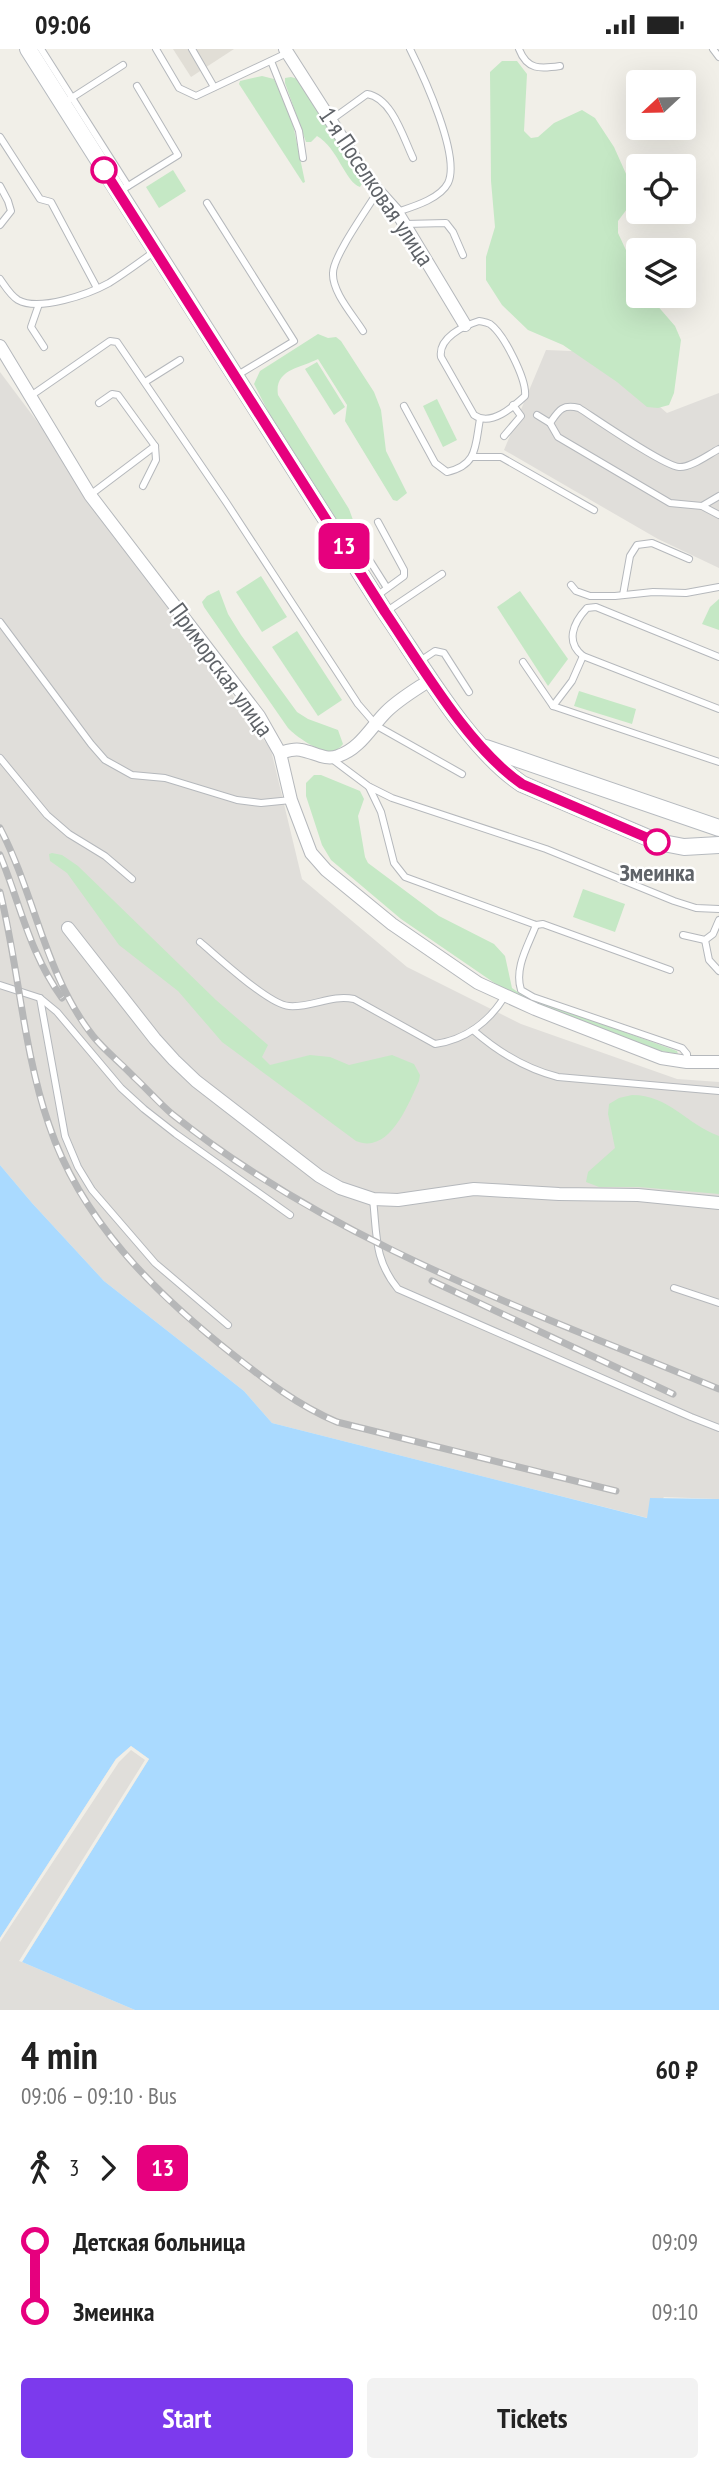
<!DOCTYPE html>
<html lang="en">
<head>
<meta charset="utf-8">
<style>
	body { margin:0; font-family:"PT Sans Narrow",sans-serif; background:#f2f2f2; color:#222; height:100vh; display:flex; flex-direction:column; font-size:26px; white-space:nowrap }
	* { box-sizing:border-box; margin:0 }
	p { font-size:23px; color:#767676 }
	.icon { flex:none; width:38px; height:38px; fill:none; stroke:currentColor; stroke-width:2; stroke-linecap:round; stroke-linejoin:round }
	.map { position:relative; height:1961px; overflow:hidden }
	.details { display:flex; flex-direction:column; background:#fff; flex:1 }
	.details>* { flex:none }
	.badge { padding:0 14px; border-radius:10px; font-size:24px; line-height:46px }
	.needle { width:46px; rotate:248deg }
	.controls { position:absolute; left:626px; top:21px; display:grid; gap:14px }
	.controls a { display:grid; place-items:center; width:70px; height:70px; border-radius:7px; background:#fff; box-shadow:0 7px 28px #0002; font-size:35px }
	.map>.badge { position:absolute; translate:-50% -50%; box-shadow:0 0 0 4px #fff }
	.legs { display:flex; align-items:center; gap:10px; height:77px; padding:0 21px; font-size:23px }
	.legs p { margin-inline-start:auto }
	.headline { display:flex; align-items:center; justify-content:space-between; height:119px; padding:0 21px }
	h1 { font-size:38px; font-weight:700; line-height:52px }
	.cta { display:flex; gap:14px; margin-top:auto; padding:14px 21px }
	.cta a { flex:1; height:80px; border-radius:7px; background:#7c3aed; color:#fff; font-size:28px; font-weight:700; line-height:80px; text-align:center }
	.cta a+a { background:#f2f2f2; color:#222 }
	ul { padding:0 21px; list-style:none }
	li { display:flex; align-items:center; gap:24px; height:70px; font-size:26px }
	li i { display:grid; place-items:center; width:10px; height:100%; margin:0 9px; background:currentColor }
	li i::after { content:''; width:18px; height:18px; margin:-9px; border:5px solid; border-radius:50%; background:#fff }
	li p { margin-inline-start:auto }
	li:first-child i { background:linear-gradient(#0000 50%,currentColor 0) }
	li:last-child i { background:linear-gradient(currentColor 50%,#0000 0) }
	.status { display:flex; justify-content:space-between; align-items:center; height:49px; padding:0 35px; background:#fff; direction:ltr }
	.status svg { height:19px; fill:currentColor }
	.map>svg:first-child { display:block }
	.industrial { fill:#e0deda }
	.education { fill:#e1ded6 }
	.green { fill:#c5e8c5 }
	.water { fill:#aadaff }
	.pier { fill:#f1efe8 }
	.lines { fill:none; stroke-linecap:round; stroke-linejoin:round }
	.lane-casing { stroke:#b5b8bc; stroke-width:8 }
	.street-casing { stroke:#b5b8bc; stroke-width:14 }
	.secondary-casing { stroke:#b6babf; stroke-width:18 }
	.lane { stroke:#fff; stroke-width:6 }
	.street { stroke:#fff; stroke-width:12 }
	.secondary { stroke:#fff; stroke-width:16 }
	.rail-casing { stroke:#b6b7b8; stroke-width:7 }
	.rail { stroke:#fff; stroke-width:4.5; stroke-dasharray:13; stroke-linecap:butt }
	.line-1-casing { stroke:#fff; stroke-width:16 }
	.line-1 { stroke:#e6007e; stroke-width:10 }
	.stop-1-dot { fill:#fff; stroke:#e6007e; stroke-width:3.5 }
	.labels { text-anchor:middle; stroke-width:5; stroke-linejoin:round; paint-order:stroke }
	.street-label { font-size:24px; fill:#5f6368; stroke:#fff }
	.stop-label { font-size:24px; font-weight:bold; fill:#5f6368; stroke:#fff }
</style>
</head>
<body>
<div class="status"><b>09:06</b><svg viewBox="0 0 49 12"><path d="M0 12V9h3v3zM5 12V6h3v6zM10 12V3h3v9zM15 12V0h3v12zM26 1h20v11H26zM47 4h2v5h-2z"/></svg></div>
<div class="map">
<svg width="719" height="1961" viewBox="0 0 719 1961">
	<rect width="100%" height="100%" fill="#f1efe8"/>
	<!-- industrial -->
	<g class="industrial">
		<path d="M 546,301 L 596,303 L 667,364 L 719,344 L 719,519 L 658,490 L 504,401 Z"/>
		<path d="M 0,323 L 99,455 L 271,701 L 302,830 L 407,918 L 521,975 L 677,1030 L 719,1033 L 719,1450 L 664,1448 L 648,1469 L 272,1374 L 244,1342 L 104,1232 L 32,1154 L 0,1116 Z"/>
		<path d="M 131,1697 L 149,1710 L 22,1913 L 135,1961 L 0,1961 L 0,1889 L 116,1710 Z"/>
	</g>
	<!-- education -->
	<path class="education" d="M 173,0 L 234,0 L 191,28 Z"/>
	<!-- green -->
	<g class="green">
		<path d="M 502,12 L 517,12 L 527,25 L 524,82 L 531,89 L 538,88 L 554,74 L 582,61 L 595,69 L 614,98 L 631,136 L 633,144 L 630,156 L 618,172 L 618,184 L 639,229 L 639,247 L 649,247 L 675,277 L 681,291 L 674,344 L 669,356 L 658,359 L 647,358 L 617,333 L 563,296 L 528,281 L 502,256 L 486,231 L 486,208 L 495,178 L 491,132 L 490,23 Z"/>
		<path d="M 262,27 L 274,30 L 291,66 L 305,133 L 303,134 L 239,35 L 240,32 Z"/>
		<path d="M 291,28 L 298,30 L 363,133 L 360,138 C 345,133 338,99 317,87 L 311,93 L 306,93 L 285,34 L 285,29 Z"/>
		<path d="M 173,121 L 186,142 L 159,159 L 146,138 Z"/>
		<path d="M 318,285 L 328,289 L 336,288 L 341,292 L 374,343 L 381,361 L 386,402 L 407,444 L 397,452 L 393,451 L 345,372 L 347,356 L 318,310 C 301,319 274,320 278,346 L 349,460 L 353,471 L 346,477 L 340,474 L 335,469 L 269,364 L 254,335 L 260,322 Z"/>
		<path d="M 317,313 L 345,358 L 334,366 L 305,320 Z"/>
		<path d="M 437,350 L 457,391 L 443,398 L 423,357 Z"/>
		<path d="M 261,527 L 287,568 L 262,583 L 236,543 Z"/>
		<path d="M 219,541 L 228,565 L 241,586 L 297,663 L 308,670 L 338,681 L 343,695 C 340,699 335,703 329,703 C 318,702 295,687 288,679 L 204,558 L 202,553 L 207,547 Z"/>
		<path d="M 520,542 L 568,610 L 548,637 L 497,558 Z"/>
		<path d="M 719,550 L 719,581 L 702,575 L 710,558 Z"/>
		<path d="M 297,582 L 342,651 L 318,667 L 272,598 Z"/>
		<path d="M 579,642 L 636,660 L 632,675 L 574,657 Z"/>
		<path d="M 314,726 L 321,726 L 360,742 L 364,750 L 358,767 L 365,808 L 368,814 L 439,867 L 494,895 L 505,907 L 512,939 L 522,946 L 677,1002 L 678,1005 L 656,1001 L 509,944 L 401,870 L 331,811 L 322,796 L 306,747 L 306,734 Z"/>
		<path d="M 52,804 L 62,806 L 78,817 L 216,951 L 268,996 L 262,1008 L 270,1016 L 310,1006 L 330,1008 L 349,1016 L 392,1006 L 414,1015 L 420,1026 L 419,1032 C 408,1056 389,1106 356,1092 L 222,993 L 178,942 L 119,896 L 67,824 L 50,812 L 49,805 Z"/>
		<path d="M 583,840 L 625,855 L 615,883 L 573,868 Z"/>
		<path d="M 632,1046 C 669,1046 686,1075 719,1087 L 719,1145 L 639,1138 L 599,1138 L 586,1133 L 588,1123 L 615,1099 L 608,1065 L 609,1055 L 619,1049 Z"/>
	</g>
	<!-- water -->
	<path class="water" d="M 0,1116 L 32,1154 L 104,1232 L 244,1342 L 272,1374 L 647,1469 L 650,1449 L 719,1450 L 719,1961 L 135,1961 L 22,1913 L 149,1710 L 131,1697 L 116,1710 L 0,1889 Z"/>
	<!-- pier -->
	<path class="pier" d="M 131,1697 L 149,1710 L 22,1913 L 19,1912 L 145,1711 L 131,1701 L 119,1713 L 0,1893 L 0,1889 L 116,1710 Z"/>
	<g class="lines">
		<defs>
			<g id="lane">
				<path d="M 41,0 L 128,137"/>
				<path d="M 156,0 L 179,39 L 196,47 L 287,4"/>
				<path d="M 192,0 L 214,38"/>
				<path d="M 519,0 C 527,21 540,20 560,17"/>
				<path d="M 713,0 L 719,8"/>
				<path d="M 271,12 L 299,82 L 303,109"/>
				<path d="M 70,50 L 123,16"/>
				<path d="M 331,71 L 367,45 C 392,49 403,88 413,109"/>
				<path d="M 0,88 L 40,150 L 51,153 L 97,239"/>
				<path d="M 0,137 L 8,152 L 11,162 L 0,176"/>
				<path d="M 125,139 L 178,106 L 137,37"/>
				<path d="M 207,154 L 294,292 L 236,327"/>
				<path d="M 397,163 C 412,158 440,150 448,134 C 461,107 423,26 410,0"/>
				<path d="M 405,175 L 446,174 L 453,183 L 463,206"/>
				<path d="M 0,230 C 5,237 10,246 18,251 C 39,263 89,245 109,234 C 125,224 140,213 155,202"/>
				<path d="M 39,255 L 31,278 L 44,298"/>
				<path d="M 479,272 C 484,273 486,273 490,275 C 504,285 527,331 525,347 C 513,358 491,378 474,366 L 441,308 C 438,289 463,277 479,272 Z"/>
				<path d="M 363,282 C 353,266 332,243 333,224 C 333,207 368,159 378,142"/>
				<path d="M 145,333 L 180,311"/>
				<path d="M 32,346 L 110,292 L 117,293 L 226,453 L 358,655 L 377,677 L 462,725"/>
				<path d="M 99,354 L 112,345 L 118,346 L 155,397 L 156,411 L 143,437"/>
				<path d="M 404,357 L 435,414 L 447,423 C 478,416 475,397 480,370"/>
				<path d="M 537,366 L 550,374 L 558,388 L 670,454 L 702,457"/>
				<path d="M 550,374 C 559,361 562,355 579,359 C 596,370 664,417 679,418 C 691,419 709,405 719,400"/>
				<path d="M 504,387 L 521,367 L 513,356"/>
				<path d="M 473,408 L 501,408 L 594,461"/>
				<path d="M 90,446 L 155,397"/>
				<path d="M 719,447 L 702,457 L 719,466"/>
				<path d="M 353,485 L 387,539"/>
				<path d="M 571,536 L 576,542 L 590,547 L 615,547 L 653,543 L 686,544 L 719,538"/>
				<path d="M 378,546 L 404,527 L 404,521 L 378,473"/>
				<path d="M 623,546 L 630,507 L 637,496 L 652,494 L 689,510"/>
				<path d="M 387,562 L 442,525"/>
				<path d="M 0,573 L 91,695 L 105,711 L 132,726 L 165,729 L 237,751 L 261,754 L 291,751"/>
				<path d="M 719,608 L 596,558 L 587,559 C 573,574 565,593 583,607 L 719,660"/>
				<path d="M 420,612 L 435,602 L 444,604 L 469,643"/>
				<path d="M 523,613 L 553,657 L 719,713"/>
				<path d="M 553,657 L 572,632 L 583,607"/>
				<path d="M 0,709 L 47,766 L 69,785 L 105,807 L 132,830"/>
				<path d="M 332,710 L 368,737 L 392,749 L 546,800 L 674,852 L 696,859 L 719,860"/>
				<path d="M 369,738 L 381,763 L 394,814 L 405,828 L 536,876 L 543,875 L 670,921"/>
				<path d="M 536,876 C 528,897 514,919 521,941 L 533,948 L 682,999 L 687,1005 L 687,1013"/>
				<path d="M 683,886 L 705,891 L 713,885 L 719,871"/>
				<path d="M 705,891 L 709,911 L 719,922"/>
				<path d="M 200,893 C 217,907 269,956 289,957 C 312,959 331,945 354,950 L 435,995 C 465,991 489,973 505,947"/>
				<path d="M 0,936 L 40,949 L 57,963 L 121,1039 L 144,1060 L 176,1085 L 290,1166"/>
				<path d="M 40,949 L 65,1087 L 78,1118 L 92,1141 L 155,1214 L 228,1276"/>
				<path d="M 473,981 C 498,1003 526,1020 558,1028 L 719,1042"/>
				<path d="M 373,1150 C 377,1186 374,1211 398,1240 L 691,1368 L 719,1379"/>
				<path d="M 674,1239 L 719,1254"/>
			</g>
			<g id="street">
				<path d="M 285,0 L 370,133 L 397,163 L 465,276"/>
				<path d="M 0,297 L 90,446 L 259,667 L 280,704 L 291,751 L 311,804 L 326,821 L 392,875 L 478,934 L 535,960 L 661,1009 L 687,1013 L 719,1013"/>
				<path d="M 280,704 C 287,702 294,699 301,701 C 314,703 325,712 338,707 C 360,700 371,678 386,663 C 399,650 415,641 430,631"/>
				<path d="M 68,879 L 155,990 L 174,1011 L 196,1032 L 319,1127 L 340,1139 L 373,1150 L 398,1151 L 474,1140 L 559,1145 L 638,1146 L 719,1154"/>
			</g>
			<g id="secondary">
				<path d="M 28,0 L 385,563 C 421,615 469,700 522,735 L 658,793 L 684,798 L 719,796"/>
				<path d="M 486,699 L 719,779"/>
			</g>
		</defs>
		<!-- lane casing -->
		<use href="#lane" class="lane-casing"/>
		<!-- street casing -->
		<use href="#street" class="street-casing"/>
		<!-- secondary casing -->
		<use href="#secondary" class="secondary-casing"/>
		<!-- lane -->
		<use href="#lane" class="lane"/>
		<!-- street -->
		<use href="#street" class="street"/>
		<!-- secondary -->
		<use href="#secondary" class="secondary"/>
		<defs>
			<g id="rail">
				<path d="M 0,779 C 35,846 45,926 93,987 C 105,1002 121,1014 134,1028 C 147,1040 159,1054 172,1065 C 333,1194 531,1262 719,1340"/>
				<path d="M 0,806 C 21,857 29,903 62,949"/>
				<path d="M 0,843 C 19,920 23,1001 49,1076 C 81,1171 154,1243 231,1304 C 265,1331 297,1356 337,1373 L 616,1442"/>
				<path d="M 432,1232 L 673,1345"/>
			</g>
		</defs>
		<!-- rail casing -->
		<use href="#rail" class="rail-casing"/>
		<!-- rail -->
		<use href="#rail" class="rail"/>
	</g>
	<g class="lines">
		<defs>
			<path id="line-1" d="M 104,121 L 385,563 C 421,616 469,699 522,735 L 657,793"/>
		</defs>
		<!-- line-1 casing -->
		<use href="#line-1" class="line-1-casing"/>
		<!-- line-1 -->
		<use href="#line-1" class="line-1"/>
	</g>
	<!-- markers -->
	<g class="stop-1-dot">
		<circle cx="104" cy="121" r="12"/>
		<circle cx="657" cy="793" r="12"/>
	</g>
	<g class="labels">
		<!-- street labels -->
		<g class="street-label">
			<text transform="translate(376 138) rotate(56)" y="8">1-я Поселковая улица</text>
			<text transform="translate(221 621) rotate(54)" y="8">Приморская улица</text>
		</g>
		<!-- stop labels -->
		<g class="stop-label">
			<text x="657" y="832">Змеинка</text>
		</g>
	</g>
</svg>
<div class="controls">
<a><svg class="needle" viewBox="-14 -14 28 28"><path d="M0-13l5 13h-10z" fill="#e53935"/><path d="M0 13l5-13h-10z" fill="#767676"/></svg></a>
<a><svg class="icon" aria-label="locate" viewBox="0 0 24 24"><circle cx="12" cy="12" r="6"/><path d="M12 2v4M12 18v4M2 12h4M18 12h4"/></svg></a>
<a><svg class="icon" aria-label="layers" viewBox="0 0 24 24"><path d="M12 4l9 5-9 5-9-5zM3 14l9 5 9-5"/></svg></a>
</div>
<b class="badge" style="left:344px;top:497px;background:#e6007e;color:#fff">13</b>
</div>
<section class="details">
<div class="headline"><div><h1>4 min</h1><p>09:06 – 09:10 · Bus</p></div><b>60 ₽</b></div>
<div class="legs"><svg class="icon" aria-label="walk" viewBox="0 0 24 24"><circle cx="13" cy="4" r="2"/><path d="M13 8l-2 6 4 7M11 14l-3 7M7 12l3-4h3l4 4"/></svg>3<svg class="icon" aria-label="forward" viewBox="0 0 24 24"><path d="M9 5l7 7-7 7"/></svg><b class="badge" style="background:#e6007e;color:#fff">13</b></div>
<ul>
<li><i style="color:#e6007e"></i><b>Детская больница</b><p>09:09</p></li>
<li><i style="color:#e6007e"></i><b>Змеинка</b><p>09:10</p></li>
</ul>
<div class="cta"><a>Start</a><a>Tickets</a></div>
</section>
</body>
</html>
